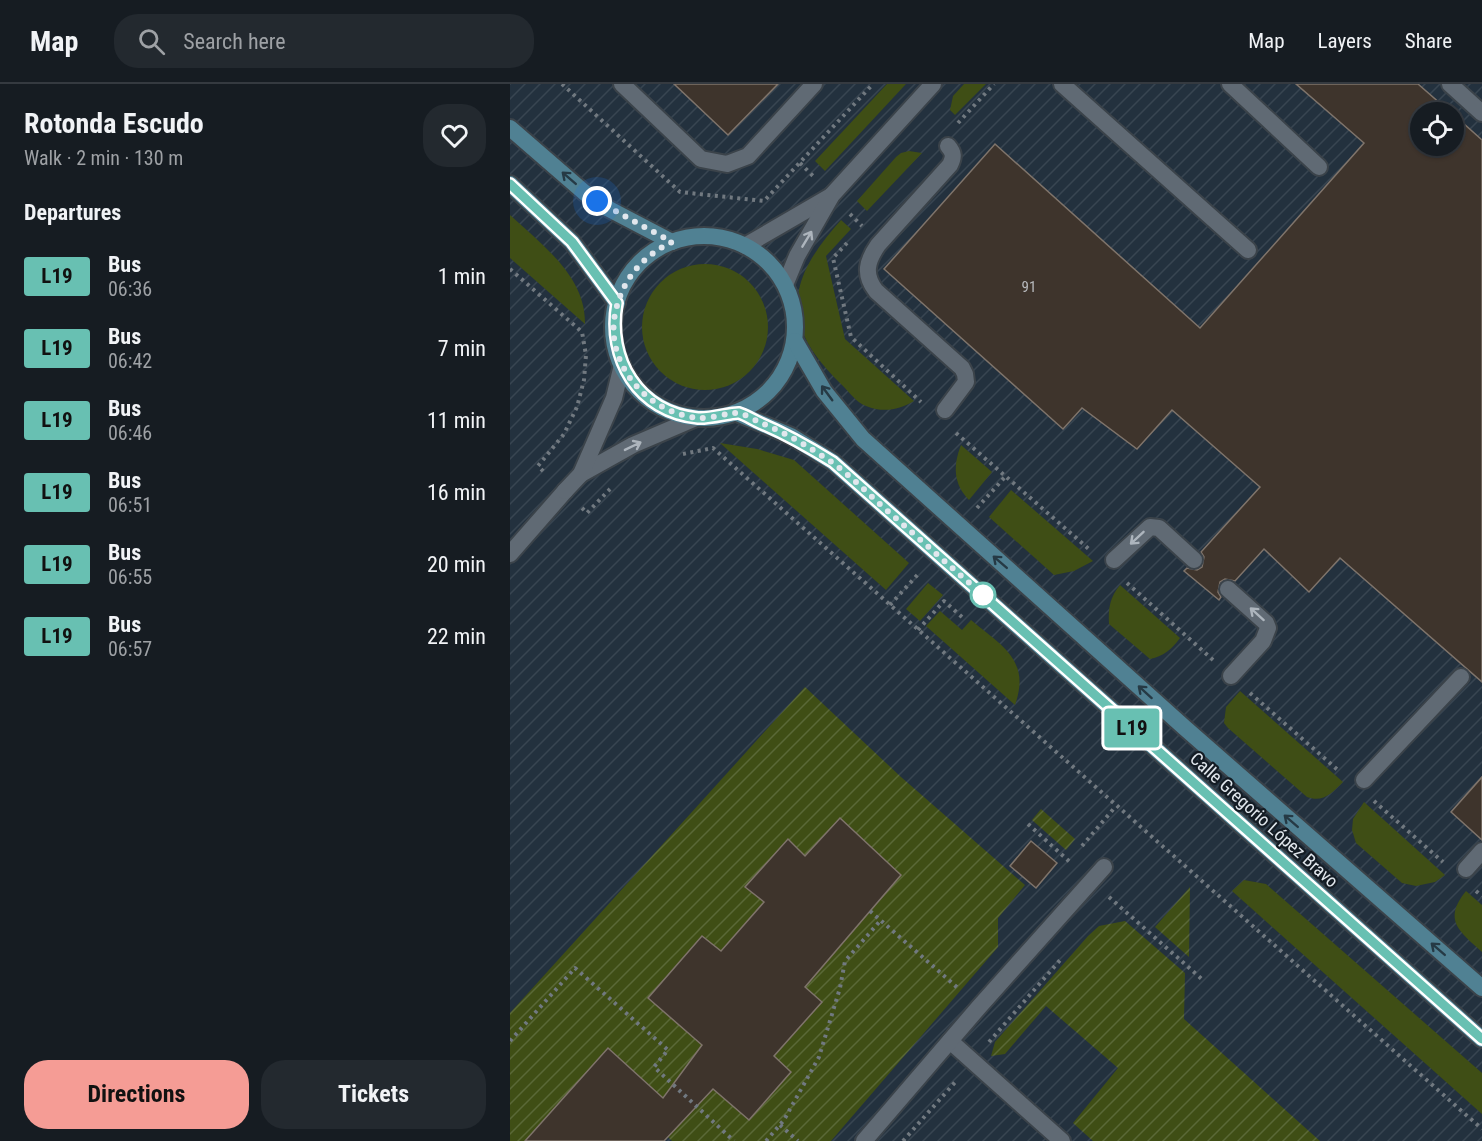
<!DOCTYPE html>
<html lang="en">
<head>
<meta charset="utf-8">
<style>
	body { margin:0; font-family:"Roboto Condensed",sans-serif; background:#23292f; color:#f1f3f6; height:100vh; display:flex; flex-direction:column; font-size:22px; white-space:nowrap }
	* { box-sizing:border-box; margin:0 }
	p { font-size:20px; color:#9ea1a5 }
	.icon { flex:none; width:33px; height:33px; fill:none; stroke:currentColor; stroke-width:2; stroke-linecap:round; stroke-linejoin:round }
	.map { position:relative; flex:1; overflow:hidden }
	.side { display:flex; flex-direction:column; background:#161c22; width:510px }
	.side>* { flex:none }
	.badge { padding:0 12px; border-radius:4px; font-size:21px; line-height:39px }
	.tools { position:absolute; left:900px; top:18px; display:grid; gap:12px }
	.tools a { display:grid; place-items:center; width:54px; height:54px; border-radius:50%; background:#161c22; box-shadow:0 2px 4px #0004,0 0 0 2px #353a40; font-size:30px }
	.you { position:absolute; width:30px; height:30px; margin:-15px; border:4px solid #fff; border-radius:50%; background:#1a73e8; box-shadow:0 0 0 9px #1a73e833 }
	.map>.badge { position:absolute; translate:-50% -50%; box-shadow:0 0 0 3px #fff }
	h2 { padding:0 24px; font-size:22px; line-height:54px }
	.round { display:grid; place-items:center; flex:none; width:63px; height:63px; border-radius:24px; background:#23292f }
	.head { display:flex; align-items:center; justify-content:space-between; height:102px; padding:0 24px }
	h1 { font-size:28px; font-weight:700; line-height:45px }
	.action { display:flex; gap:12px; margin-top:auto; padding:12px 24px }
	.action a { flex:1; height:69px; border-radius:24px; background:#f59c95; color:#111; font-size:24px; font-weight:700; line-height:69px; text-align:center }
	.action a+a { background:#23292f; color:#f1f3f6 }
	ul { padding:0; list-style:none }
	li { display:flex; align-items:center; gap:18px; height:72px; padding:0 24px }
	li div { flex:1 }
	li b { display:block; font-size:22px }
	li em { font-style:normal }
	li .badge { min-width:66px; font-weight:700; text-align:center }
	header { display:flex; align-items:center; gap:36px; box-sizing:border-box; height:84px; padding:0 30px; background:#161c22; border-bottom:2px solid #353a40 }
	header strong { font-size:28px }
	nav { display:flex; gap:33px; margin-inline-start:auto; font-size:21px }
	.search { width:420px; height:54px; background:#23292f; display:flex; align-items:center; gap:15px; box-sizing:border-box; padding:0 21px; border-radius:24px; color:#9ea1a5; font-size:22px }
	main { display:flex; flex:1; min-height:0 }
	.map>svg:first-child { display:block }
	.industrial { fill:url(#industrial-furrows); fill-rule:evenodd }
	.green { fill:#3f4e15 }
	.garden { fill:url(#garden-furrows) }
	.building { fill:#3e342c; stroke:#7f746b; stroke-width:1.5 }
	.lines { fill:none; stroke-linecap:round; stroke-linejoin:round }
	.service-casing { stroke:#3b434a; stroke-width:20 }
	.minor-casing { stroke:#3b434a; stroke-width:20 }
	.secondary-casing { stroke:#3b434a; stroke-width:20 }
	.path { stroke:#717980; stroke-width:4; stroke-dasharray:3 4.5; stroke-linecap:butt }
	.service { stroke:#606a74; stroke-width:16 }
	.minor { stroke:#606a74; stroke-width:16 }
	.secondary { stroke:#508193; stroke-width:16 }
	.oneway { stroke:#263a45 }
	.oneway2 { stroke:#adb5bd }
	.line-casing { stroke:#fff; stroke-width:14 }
	.line { stroke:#68c0b2; stroke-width:9 }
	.walk { stroke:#e1e7ed; stroke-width:6; stroke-dasharray:0 10.8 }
	.stop-dot { fill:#fff; stroke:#68c0b2; stroke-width:3 }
	.labels { text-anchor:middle; stroke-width:4.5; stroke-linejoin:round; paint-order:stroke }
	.number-label { font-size:15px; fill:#b8babd }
	.street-label { font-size:18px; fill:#e1e7ed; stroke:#141c24 }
</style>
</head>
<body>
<header>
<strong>Map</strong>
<div class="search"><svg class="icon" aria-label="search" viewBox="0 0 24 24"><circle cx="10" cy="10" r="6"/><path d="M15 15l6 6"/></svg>Search here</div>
<nav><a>Map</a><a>Layers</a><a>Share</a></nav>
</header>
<main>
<section class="side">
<div class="head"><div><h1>Rotonda Escudo</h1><p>Walk · 2 min · 130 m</p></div><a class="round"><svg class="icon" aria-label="heart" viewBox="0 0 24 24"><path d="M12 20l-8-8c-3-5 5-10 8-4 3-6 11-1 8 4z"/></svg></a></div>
<h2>Departures</h2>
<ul>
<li><span class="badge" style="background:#68c0b2;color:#111">L19</span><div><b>Bus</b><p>06:36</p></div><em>1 min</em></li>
<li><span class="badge" style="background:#68c0b2;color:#111">L19</span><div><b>Bus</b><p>06:42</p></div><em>7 min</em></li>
<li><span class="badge" style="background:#68c0b2;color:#111">L19</span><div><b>Bus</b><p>06:46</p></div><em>11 min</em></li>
<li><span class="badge" style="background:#68c0b2;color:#111">L19</span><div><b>Bus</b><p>06:51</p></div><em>16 min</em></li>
<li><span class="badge" style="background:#68c0b2;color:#111">L19</span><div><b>Bus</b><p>06:55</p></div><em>20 min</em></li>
<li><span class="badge" style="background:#68c0b2;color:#111">L19</span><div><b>Bus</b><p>06:57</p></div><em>22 min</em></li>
</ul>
<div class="action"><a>Directions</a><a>Tickets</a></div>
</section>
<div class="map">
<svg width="972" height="1057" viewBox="0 0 972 1057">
	<defs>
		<pattern id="industrial-furrows" width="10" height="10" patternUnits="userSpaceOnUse" patternTransform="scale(1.5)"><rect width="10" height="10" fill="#23313e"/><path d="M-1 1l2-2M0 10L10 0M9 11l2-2" fill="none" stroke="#384551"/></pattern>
		<pattern id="garden-furrows" width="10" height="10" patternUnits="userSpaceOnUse" patternTransform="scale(1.5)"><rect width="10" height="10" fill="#3f4e15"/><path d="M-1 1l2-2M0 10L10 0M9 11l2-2" fill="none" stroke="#5a6837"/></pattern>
	</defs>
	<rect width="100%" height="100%" fill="#1d262e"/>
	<!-- industrial -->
	<path class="industrial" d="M 0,0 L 972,0 L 972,1057 L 0,1057 ZM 910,28 L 944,28 L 944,62 L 910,62 Z"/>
	<!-- green -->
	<g class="green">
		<path d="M 377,0 L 396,0 L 315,87 L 305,77 Z"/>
		<path d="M 454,0 L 476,0 L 445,31 L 440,26 L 443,12 Z"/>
		<path d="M 399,67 L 412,69 L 357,127 L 347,117 L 386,73 L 391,69 Z"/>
		<path d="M 0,131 C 32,161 76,192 75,240 L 0,174 Z"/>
		<path d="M 331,136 L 341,145 L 316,172 L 335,255 L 404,317 C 389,326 373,329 356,322 C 347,319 339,308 332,301 C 306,275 281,246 289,206 C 294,180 314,155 331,136 Z"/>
		<circle cx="195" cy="243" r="63"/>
		<path d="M 210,359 L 247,365 L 284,376 L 399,479 L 376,506 Z"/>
		<path d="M 451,361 L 482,388 L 459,416 C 443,400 443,381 451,361 Z"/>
		<path d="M 501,406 L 583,477 L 564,487 L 544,491 L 479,433 Z"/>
		<path d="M 418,499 L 433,511 L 410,537 L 396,525 Z"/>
		<path d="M 610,501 L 670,554 C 662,565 654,572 640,575 L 599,540 C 598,524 600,513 610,501 Z"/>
		<path d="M 430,527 L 452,546 L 461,536 C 492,562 521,576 505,621 L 416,542 Z"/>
		<path d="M 730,607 L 833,698 C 822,709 813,719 797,713 L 718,644 L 714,639 L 716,623 Z"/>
		<path d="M 854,718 L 935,791 L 925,798 L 906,802 L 892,799 L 846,759 L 842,746 L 843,735 Z"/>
		<path d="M 734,796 L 756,800 L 972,989 L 972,1030 L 722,807 Z"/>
		<path d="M 956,807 L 972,821 L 972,868 C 950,848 932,836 956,807 Z"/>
	</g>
	<!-- garden -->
	<g class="garden">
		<path d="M 295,603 L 391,693 L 515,801 L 488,834 L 488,863 L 321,1057 L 162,1057 L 158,1053 L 175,1034 L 98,964 L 15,1057 L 0,1057 L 0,929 Z"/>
		<path d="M 531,725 L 565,755 L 556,766 L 522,736 Z"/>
		<path d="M 680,803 L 679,873 L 645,843 Z"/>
		<path d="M 615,837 L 675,889 L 674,935 L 810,1057 L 583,1057 L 563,1039 L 608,984 L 536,922 L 495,970 L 481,972 L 485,958 L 578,852 L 589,842 Z"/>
	</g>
	<!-- building -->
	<g class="building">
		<path d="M 164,0 L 268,0 L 218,51 Z"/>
		<path d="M 786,0 L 908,0 L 940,28 L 910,28 L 910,62 L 944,62 L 944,31 L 972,56 L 972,598 L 830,474 L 799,508 L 754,465 L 725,497 L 715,495 L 710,498 L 708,508 L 711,513 L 709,516 L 674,487 L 677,484 L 687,486 L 692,483 L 694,473 L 691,468 L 750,403 L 662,326 L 627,365 L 572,324 L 553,345 L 374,185 L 485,60 L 690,244 L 854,59 Z"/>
		<path d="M 972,693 L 972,756 L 941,728 Z"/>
		<path d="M 330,734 L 391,791 L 295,903 L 312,918 L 264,972 L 281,988 L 239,1036 L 203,1005 L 154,1057 L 15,1057 L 98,964 L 153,1014 L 192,961 L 138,914 L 192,852 L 211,867 L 254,818 L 235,803 L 278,755 L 295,772 Z"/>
		<path d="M 521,757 L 547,779 L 526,804 L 500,782 Z"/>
	</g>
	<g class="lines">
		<defs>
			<g id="service">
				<path d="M 112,0 L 191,75 L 217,80 L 238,72 L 304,0"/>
				<path d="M 552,0 L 738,166"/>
				<path d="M 720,0 L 809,83"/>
				<path d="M 940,0 L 972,29"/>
				<path d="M 435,326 L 456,298 L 455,290 L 452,284 L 366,207 C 353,190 357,177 368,161 L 440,81 C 444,73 444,69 438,62"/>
				<path d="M 0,470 L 55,407"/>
				<path d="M 604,476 L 640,443 L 649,444 L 684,476"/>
				<path d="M 718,505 L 756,539 L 758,544 L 753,557 L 721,592"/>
				<path d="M 854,696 L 951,593"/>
				<path d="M 956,785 L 972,767"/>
				<path d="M 440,957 L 552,1057"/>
				<path d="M 354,1057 L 469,923 L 594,783"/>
			</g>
			<g id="minor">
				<path d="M 235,162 L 321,112"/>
				<path d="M 275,201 L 287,172 L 322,111 L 423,0"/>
				<path d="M 71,390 L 123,361 L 186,334"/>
				<path d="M 55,407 L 71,390 L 104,314 L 112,281"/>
			</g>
			<g id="secondary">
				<path d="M 0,44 L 75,109 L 99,125 L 162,158"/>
				<path d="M 0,100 L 62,158 L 107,219"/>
				<circle cx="194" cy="243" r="91"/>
				<path d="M 285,257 L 314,307 L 353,355 L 675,644 L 972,904"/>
				<path d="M 227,329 L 281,352 L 323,378 L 972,955"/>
			</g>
		</defs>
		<!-- service casing -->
		<use href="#service" class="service-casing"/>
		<!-- minor casing -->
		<use href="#minor" class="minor-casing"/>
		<!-- secondary casing -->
		<use href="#secondary" class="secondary-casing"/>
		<!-- path -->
		<g class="path">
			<path d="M 52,0 L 170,108 L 254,117 L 363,0"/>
			<path d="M 448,39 L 484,0"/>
			<path d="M 290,79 L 304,93"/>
			<path d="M 340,130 L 352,142"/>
			<path d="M 337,159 L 323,174 L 341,253 L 411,318"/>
			<path d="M 0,185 L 72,248 L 76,271 L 74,296 L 67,323 L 54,350 L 28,382 L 36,390"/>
			<path d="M 446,349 L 580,466"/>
			<path d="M 173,370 L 203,364 L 972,1045"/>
			<path d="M 72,424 L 77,429 L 100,405"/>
			<path d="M 467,424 L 495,393"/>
			<path d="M 617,499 L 703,576"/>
			<path d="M 380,521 L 410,488"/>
			<path d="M 408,546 L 434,517 L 452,533"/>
			<path d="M 740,609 L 829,687"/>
			<path d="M 864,717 L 933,778"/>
			<path d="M 518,740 L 562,780"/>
			<path d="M 572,762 L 606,722"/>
			<path d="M 966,807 L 972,812"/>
			<path d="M 599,813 L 694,897"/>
			<path d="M 360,827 L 449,905"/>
			<path d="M 0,957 L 65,884 L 158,966 L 144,983 L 224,1057"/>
			<path d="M 479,958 L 551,875"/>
			<path d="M 270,1041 L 288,1057"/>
			<path d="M 256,1057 L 274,1036 L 309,973 L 330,904 L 335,877 L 371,836"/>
			<path d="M 393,1057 L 447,996"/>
		</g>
		<!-- service -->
		<use href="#service" class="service"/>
		<!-- minor -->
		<use href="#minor" class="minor"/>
		<!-- secondary -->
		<use href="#secondary" class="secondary"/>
	</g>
	<!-- one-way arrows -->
	<defs><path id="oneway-shaft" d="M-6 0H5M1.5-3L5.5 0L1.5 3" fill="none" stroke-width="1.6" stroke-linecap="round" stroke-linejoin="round" transform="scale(1.5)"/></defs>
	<g class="oneway">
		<use href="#oneway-shaft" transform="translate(59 94) rotate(-139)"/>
		<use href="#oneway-shaft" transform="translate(317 309) rotate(-126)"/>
		<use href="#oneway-shaft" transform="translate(490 478) rotate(-139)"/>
		<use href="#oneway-shaft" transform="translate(635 608) rotate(-138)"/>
		<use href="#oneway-shaft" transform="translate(781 737) rotate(-139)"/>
		<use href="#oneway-shaft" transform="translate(928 865) rotate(-139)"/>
	</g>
	<g class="oneway2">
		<use href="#oneway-shaft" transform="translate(297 155) rotate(-59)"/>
		<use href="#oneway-shaft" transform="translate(123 362) rotate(-26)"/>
		<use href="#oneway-shaft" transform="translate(627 454) rotate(137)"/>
		<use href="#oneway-shaft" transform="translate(747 530) rotate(-138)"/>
	</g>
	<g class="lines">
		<defs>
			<path id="line" d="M 0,100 L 62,158 L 107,219 C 97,275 128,328 188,334 C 200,335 223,328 229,329 C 236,331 243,336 250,339 C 276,350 299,363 323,378 L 972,955"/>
		</defs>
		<!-- line casing -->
		<use href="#line" class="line-casing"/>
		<!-- line -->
		<use href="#line" class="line"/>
		<!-- walk -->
		<path class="walk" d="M 87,117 L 162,158 C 131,173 112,196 105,230 C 95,281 138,329 188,334 C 200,335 221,328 228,329 C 235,330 243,335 249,338 C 270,347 290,357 309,370 C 333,384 352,404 372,422 C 406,452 440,482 474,512 L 473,511"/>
	</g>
	<!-- markers -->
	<circle class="stop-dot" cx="473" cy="511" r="12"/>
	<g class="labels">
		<!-- number labels -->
		<g class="number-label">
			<text x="519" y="208">91</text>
		</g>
		<!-- street labels -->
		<g class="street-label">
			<text transform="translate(754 736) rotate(42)" y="6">Calle Gregorio López Bravo</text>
		</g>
	</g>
</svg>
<div class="tools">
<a><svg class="icon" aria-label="locate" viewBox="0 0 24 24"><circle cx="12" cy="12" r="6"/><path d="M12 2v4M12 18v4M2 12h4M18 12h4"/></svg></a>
</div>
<div class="you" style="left:87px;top:117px"></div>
<b class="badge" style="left:622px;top:644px;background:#68c0b2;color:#111">L19</b>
</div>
</main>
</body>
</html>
